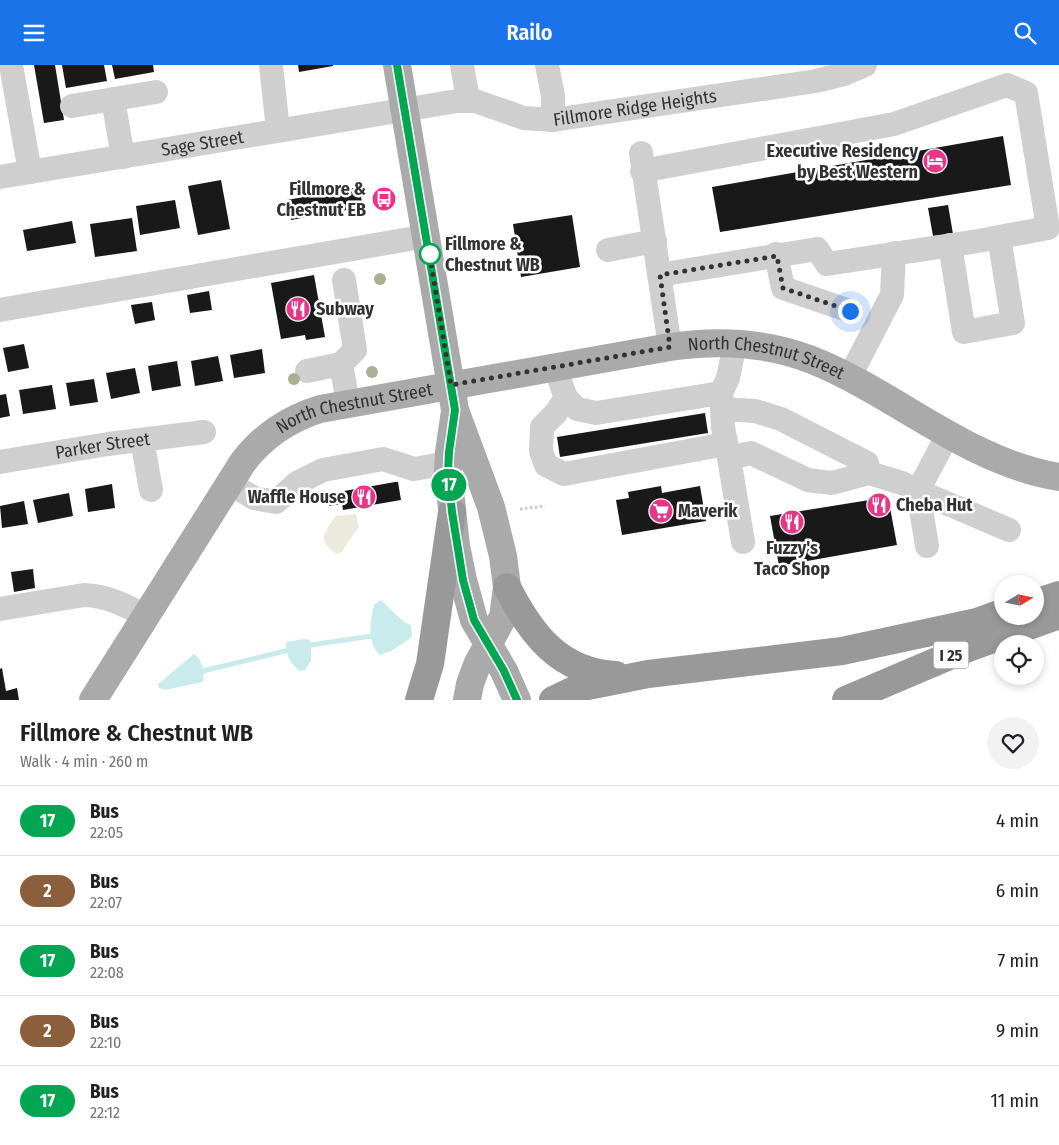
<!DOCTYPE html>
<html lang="en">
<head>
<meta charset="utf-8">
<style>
	body { margin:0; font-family:"Fira Sans Condensed",sans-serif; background:#f2f2f2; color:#202124; height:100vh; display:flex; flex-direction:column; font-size:19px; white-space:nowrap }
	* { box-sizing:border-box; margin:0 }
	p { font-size:16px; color:#757577 }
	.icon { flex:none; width:28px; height:28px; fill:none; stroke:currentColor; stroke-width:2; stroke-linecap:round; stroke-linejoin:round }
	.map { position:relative; height:635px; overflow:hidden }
	.panel { display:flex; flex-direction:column; background:#fff; flex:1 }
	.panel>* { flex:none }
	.badge { padding:0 10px; border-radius:16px; font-size:18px; line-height:32px }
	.needle { width:32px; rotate:80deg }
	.tools { position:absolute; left:994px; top:510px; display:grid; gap:10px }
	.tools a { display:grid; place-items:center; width:50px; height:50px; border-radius:50%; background:#fff; box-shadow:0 2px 8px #0003; font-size:25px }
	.you { position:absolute; width:25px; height:25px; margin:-12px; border:4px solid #fff; border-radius:50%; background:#1a73e8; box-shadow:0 0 0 8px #1a73e833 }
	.map>.badge { position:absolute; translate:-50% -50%; box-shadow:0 0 0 2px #fff }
	.round { display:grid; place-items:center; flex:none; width:52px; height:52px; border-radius:26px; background:#f2f2f2 }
	.overview { display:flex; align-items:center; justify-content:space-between; height:85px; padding:0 20px }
	h1 { font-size:24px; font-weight:600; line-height:38px }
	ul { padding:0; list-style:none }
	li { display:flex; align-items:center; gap:15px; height:70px; padding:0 20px; border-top:1px solid #e0e0e0 }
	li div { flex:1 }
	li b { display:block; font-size:19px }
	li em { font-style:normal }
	li .badge { min-width:55px; font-weight:700; text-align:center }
	header { display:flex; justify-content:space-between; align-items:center; height:65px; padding:0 20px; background:#1a73e8; color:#fff; font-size:22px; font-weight:600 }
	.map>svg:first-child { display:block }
	.green { fill:#eaebdd }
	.water { fill:#caebeb }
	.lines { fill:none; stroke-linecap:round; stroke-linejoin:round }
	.stream { stroke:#caebeb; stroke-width:5 }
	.building { fill:#191919 }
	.path { stroke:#ccc; stroke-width:3; stroke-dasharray:2.5 2.5; stroke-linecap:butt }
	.minor { stroke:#cfcfcf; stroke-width:24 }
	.major { stroke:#aaa; stroke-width:28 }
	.highway { stroke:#999; stroke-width:28 }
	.tree { fill:#abaf95 }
	.line-casing { stroke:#fff; stroke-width:11 }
	.line { stroke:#00a651; stroke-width:8 }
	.walk { stroke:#323232; stroke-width:5; stroke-dasharray:0 9 }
	.stop-dot { fill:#fff; stroke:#00a651; stroke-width:2.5 }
	.labels { text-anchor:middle; stroke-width:5; stroke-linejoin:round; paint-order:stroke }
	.shield { fill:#fff; stroke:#707070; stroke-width:1 }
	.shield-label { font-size:16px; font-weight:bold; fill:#323232 }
	.street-label { font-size:18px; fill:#323232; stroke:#fff }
	.poi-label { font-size:18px; font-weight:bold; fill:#323232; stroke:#fff; text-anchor:end }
	.stop-label { font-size:18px; font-weight:bold; fill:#323232; stroke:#fff; text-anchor:start }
</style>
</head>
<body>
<header><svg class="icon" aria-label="menu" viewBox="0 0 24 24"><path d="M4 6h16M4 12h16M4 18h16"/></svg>Railo<svg class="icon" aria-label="search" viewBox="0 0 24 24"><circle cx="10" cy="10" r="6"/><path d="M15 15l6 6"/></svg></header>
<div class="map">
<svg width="1059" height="635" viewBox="0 0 1059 635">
	<rect width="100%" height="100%" fill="#fff"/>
	<!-- green -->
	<path class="green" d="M 356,449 L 359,462 L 346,480 L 342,487 L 337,489 C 316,476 324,468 336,451 Z"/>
	<!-- water -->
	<g class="water">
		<path d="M 381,535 L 404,557 L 411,560 L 412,572 L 393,585 L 380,590 C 367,579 370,555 374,540 Z"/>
		<path d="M 304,574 L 310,575 L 311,577 L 311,596 L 305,605 L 300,606 C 290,599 285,589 286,577 Z"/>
		<path d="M 194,589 C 202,593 205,608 203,617 L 165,625 L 159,623 L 158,619 Z"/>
	</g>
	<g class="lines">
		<!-- stream -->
		<g class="stream">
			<path d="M 311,580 L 372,571"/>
			<path d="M 203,606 L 285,586"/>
		</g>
	</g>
	<!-- building -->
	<g class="building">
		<path d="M 34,0 L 55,0 L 64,55 L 44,58 Z"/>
		<path d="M 62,0 L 104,0 L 107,16 L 66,23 Z"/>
		<path d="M 112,0 L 153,0 L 154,7 L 115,14 Z"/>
		<path d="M 298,0 L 333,0 L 333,1 L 299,7 Z"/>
		<path d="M 1003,71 L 1011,120 L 720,167 L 712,122 Z"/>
		<path d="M 221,115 L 230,164 L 198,170 L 188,121 Z"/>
		<path d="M 359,122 L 363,142 L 291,155 L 287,135 Z"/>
		<path d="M 175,135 L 180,163 L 140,170 L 136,141 Z"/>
		<path d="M 948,140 L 953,169 L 933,171 L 928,143 Z"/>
		<path d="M 572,150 L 580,202 L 521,212 L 513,159 Z"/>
		<path d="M 132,153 L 137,186 L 95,192 L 90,159 Z"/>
		<path d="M 72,156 L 76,178 L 27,186 L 23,165 Z"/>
		<path d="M 314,210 L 325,272 L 306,275 L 305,270 L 281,274 L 271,218 Z"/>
		<path d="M 209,226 L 212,245 L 190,248 L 187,230 Z"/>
		<path d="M 152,237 L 155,255 L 135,259 L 131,240 Z"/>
		<path d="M 24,279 L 29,303 L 8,307 L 3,283 Z"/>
		<path d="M 262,284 L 265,308 L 234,313 L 230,290 Z"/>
		<path d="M 218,291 L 223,316 L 195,321 L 191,296 Z"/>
		<path d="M 177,296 L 181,321 L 152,326 L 148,301 Z"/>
		<path d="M 135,303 L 140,328 L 111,334 L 106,308 Z"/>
		<path d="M 94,314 L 98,337 L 70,341 L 66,318 Z"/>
		<path d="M 52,320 L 56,344 L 23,349 L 19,325 Z"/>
		<path d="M 6,329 L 10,351 L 0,353 L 0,330 Z"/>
		<path d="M 705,348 L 708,368 L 560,392 L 557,372 Z"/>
		<path d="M 395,417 L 398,417 L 401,435 L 343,445 L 342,439 L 329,441 L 327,429 Z"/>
		<path d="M 112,419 L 115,443 L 88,447 L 85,424 Z"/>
		<path d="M 661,421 L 662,428 L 700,421 L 706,456 L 622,470 L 616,435 L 629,433 L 628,427 Z"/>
		<path d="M 69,428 L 73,451 L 38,458 L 33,435 Z"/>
		<path d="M 888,432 L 897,480 L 779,501 L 770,451 Z"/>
		<path d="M 24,436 L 28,459 L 2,463 L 0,441 Z"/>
		<path d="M 33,504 L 35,523 L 14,527 L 11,507 Z"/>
		<path d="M 2,603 L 6,626 L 17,623 L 19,635 L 0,635 L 0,604 Z"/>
	</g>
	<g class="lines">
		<!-- path -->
		<path class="path" d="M 520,444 L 545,441"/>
		<!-- minor -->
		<g class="minor">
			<path d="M 11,0 L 30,107"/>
			<path d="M 271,0 L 278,65"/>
			<path d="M 462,0 L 468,35"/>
			<path d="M 547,0 L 553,31 L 553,55"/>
			<path d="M 113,34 L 123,92"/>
			<path d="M 72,41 L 156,27"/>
			<path d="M 641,88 L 670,282"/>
			<path d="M 642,106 L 894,59 L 1007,20 L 1026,28 L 1048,163 L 978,176 L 827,199 L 817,184 L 659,210"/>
			<path id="s1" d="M 0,112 L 457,36 L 475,36 L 524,53 L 553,55 L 816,16 L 844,9 L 865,0"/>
			<path d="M 950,180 L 964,267 L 1013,258 L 999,172"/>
			<path d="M 608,185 L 655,176"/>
			<path d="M 776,189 L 783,223 L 850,246"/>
			<path d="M 344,215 L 355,285 L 341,299 L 348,338"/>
			<path d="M 0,245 L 427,171"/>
			<path d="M 555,302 L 566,333 L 577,344 L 596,348 L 721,328 L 728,313 L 735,278"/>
			<path d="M 307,306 L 341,299"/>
			<path d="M 849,313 L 892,230 L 894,188"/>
			<path d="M 721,328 L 723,362 L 729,393 L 751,388 L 808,415 L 832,418 L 869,408 L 902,418 L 918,426 L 948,369"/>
			<path d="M 566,333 L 555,349 L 542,362 L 541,386 L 546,400 L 564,409 L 726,379"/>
			<path d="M 722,344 L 755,346 L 781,354 L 867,398 L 869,408"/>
			<path d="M 142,375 L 151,425"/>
			<path d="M 729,393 L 743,477"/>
			<path id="s2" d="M 0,397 L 108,379 L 204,367"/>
			<path d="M 229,418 L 254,433 L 276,437 L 297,418 L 323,405 L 383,394 L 414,404 L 448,398"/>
			<path d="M 918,426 L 1009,465"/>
			<path d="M 918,426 L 927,481"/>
			<path d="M 0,544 L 84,530 C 108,531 125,540 146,551"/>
		</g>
		<!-- major -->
		<g class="major">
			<path d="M 397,0 L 455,345 L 491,442 L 503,491 L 507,522 L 503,552 L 477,600 L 470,619 L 467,635"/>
			<path d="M 455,346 L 449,387 L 448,407 L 456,481 L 463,515 L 474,555 L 504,606 L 517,635"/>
			<path id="s3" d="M 93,635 L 243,397 C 263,371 288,354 320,344 L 670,282 C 718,275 766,277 812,295 C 897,329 967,397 1059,412"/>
		</g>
		<!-- highway -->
		<g class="highway">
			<path d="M 507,522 C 531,569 559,607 616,610"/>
			<path d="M 1035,538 L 1059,530"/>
			<path d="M 419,635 L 430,599 L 452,447"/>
			<path d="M 553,635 L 578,623 L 648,609 L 842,586 L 977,557 L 1002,548"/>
			<path d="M 846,635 L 968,583 L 1059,550"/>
		</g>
	</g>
	<!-- trees -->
	<g class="tree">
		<circle cx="380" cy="214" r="6"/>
		<circle cx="372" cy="307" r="6"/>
		<circle cx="294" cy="314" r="6"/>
	</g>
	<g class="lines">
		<defs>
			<path id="line" d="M 397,0 L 455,345 L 449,387 L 448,407 L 452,447 L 463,515 L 474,555 L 504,606 L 517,635"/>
		</defs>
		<!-- line casing -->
		<use href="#line" class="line-casing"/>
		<!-- line -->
		<use href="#line" class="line"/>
		<!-- walk -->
		<path class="walk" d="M 430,189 L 429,186 L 451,320 L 670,282 L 660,210 L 777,191 L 783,223 L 850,246"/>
	</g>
	<!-- icons -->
	<defs>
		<symbol id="hotel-disc" viewBox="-11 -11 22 22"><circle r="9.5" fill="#e63687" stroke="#fff"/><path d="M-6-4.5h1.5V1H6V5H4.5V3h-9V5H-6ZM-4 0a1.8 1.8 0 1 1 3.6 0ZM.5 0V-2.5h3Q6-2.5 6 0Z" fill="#fff"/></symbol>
		<symbol id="bus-disc" viewBox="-11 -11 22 22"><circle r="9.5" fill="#e63687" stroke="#fff"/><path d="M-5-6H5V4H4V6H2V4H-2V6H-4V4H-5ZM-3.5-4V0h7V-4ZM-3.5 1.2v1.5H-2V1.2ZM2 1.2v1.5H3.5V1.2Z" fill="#fff"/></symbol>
		<symbol id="restaurant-disc" viewBox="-11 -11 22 22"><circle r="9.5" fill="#e63687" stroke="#fff"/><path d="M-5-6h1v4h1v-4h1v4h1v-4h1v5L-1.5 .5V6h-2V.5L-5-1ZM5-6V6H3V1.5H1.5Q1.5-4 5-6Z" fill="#fff"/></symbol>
		<symbol id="supermarket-disc" viewBox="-11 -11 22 22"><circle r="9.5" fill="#e63687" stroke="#fff"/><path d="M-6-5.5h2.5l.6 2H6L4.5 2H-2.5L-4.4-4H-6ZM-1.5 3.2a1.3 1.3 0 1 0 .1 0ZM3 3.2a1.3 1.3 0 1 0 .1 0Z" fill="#fff"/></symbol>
	</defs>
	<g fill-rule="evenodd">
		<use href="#hotel-disc" x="921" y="82" width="28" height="28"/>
		<use href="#bus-disc" x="370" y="120" width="28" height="28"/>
		<use href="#restaurant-disc" x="284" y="230" width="28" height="28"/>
		<use href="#restaurant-disc" x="350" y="418" width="28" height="28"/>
		<use href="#restaurant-disc" x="865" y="426" width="28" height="28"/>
		<use href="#supermarket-disc" x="647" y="432" width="28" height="28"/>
		<use href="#restaurant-disc" x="778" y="443" width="28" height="28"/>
	</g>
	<!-- markers -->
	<circle class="stop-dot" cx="430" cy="189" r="10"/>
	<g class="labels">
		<!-- shield labels -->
		<rect class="shield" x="933.5" y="576.5" width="35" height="27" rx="4"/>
		<g class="shield-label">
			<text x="951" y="596">I 25</text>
		</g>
		<!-- street labels -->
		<g class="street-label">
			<text dy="6" stroke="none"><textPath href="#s1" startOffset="645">Fillmore Ridge Heights</textPath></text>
			<text dy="6" stroke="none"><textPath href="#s1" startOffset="205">Sage Street</textPath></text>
			<text dy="6" stroke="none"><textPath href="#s3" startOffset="830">North Chestnut Street</textPath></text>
			<text dy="6" stroke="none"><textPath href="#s3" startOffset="410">North Chestnut Street</textPath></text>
			<text dy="6" stroke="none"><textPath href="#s2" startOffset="104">Parker Street</textPath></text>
		</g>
		<!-- poi labels -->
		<g class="poi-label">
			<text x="918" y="92">Executive Residency<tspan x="918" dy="21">by Best Western</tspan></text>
			<text x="366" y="130">Fillmore &amp;<tspan x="366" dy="21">Chestnut EB</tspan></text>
			<text x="316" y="250" text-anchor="start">Subway</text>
			<text x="346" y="438">Waffle House</text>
			<text x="896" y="446" text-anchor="start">Cheba Hut</text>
			<text x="678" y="452" text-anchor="start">Maverik</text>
			<text x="792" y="489" text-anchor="middle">Fuzzy's<tspan x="792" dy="21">Taco Shop</tspan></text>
		</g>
		<!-- stop labels -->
		<g class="stop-label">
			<text x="445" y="185">Fillmore &amp;<tspan x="445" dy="21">Chestnut WB</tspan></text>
		</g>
	</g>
</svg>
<div class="tools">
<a><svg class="needle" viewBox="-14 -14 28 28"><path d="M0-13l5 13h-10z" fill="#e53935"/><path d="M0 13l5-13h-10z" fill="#757577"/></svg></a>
<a><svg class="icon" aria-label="locate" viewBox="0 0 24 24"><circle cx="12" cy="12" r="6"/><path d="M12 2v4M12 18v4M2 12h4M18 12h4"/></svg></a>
</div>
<div class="you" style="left:850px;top:246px"></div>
<b class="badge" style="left:449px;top:420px;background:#00a651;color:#fff">17</b>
</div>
<section class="panel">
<div class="overview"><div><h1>Fillmore &amp; Chestnut WB</h1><p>Walk · 4 min · 260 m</p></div><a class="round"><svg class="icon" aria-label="heart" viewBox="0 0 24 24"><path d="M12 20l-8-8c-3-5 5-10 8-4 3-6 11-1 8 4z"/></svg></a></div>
<ul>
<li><span class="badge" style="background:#00a651;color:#fff">17</span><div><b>Bus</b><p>22:05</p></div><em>4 min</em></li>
<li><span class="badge" style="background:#8b5e3c;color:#fff">2</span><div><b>Bus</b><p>22:07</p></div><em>6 min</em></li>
<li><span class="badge" style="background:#00a651;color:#fff">17</span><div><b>Bus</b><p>22:08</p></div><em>7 min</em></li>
<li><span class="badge" style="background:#8b5e3c;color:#fff">2</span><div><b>Bus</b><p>22:10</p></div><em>9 min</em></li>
<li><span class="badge" style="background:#00a651;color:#fff">17</span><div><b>Bus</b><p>22:12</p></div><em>11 min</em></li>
</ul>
</section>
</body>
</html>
